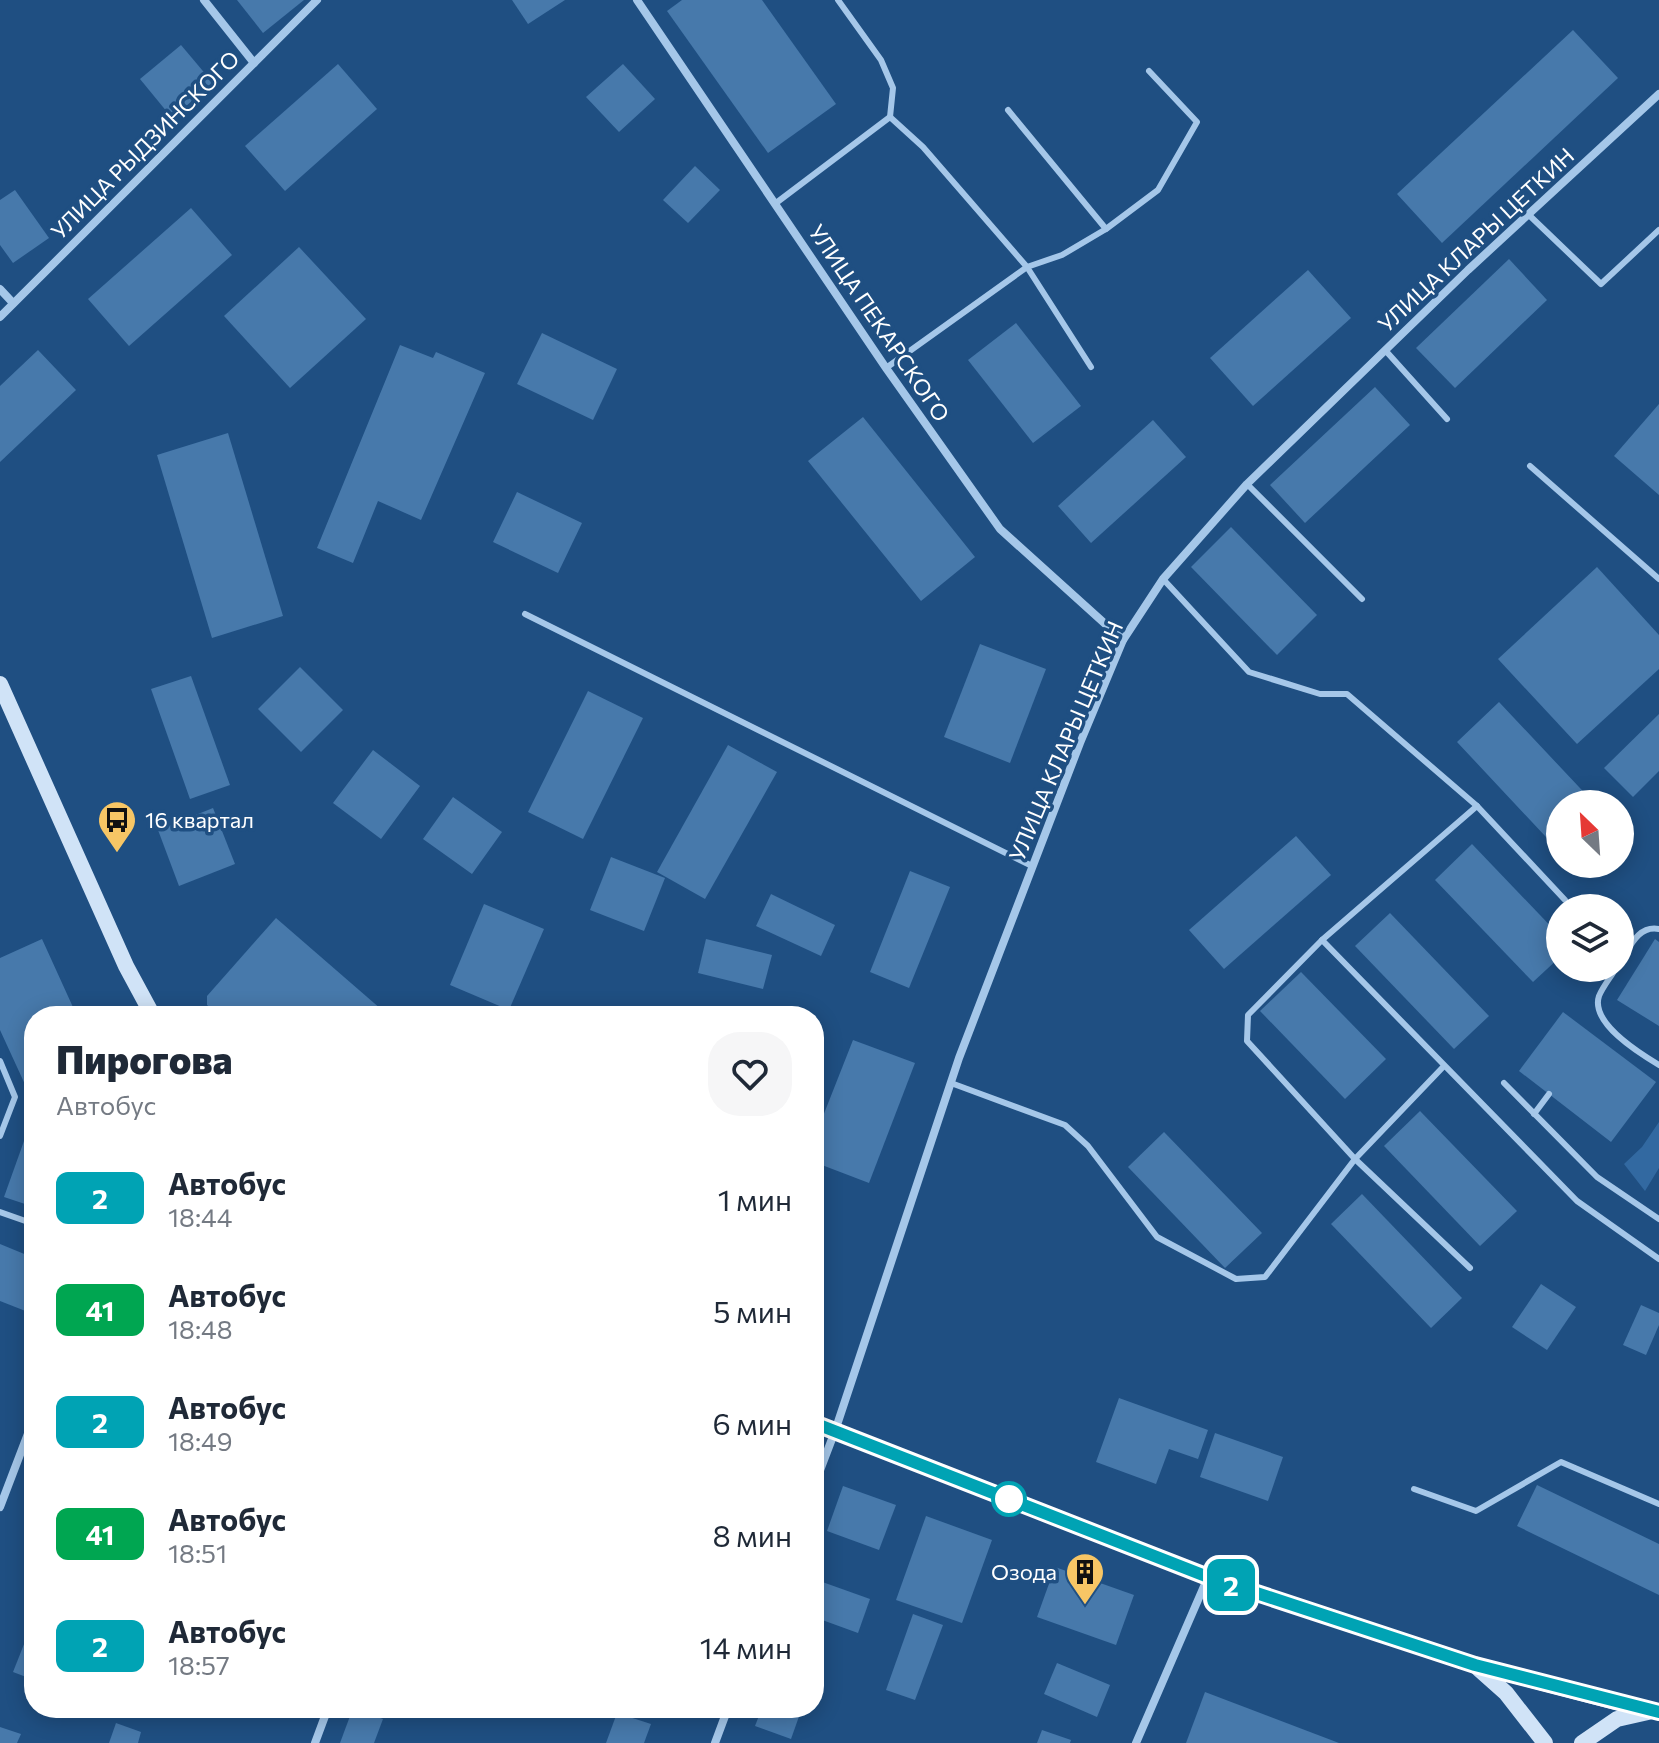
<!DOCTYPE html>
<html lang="ru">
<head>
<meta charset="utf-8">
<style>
	body { margin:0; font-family:Commissioner,sans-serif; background:#f6f6f7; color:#1f2937; height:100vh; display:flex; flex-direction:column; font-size:30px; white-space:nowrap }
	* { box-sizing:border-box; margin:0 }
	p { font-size:26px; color:#747a83 }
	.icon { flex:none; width:44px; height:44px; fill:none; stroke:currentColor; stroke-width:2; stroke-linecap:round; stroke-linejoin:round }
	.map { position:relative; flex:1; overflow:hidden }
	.details { position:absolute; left:24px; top:1006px; width:800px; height:712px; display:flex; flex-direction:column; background:#fff; border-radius:32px; box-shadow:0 4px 20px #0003 }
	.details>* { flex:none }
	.badge { padding:0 16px; border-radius:12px; font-size:28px; line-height:52px }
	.needle { width:52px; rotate:335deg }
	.buttons { position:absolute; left:1546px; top:790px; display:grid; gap:16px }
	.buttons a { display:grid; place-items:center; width:88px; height:88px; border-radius:50%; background:#fff; box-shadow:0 4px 20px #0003; font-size:40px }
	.map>.badge { position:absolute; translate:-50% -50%; box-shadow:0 0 0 4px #fff }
	.round { display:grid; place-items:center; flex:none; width:84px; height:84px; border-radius:32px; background:#f6f6f7 }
	.headline { display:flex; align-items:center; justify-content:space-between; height:136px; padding:0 32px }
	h1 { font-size:38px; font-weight:800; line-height:60px }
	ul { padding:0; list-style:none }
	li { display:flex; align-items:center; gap:24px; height:112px; padding:0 32px }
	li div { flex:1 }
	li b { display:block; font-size:30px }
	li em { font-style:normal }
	li .badge { min-width:88px; font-weight:700; text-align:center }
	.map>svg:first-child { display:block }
	.green { fill:#3269a1 }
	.building { fill:#4779ab }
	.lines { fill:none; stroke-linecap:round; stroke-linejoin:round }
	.service { stroke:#a5c7e9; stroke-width:6 }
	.minor { stroke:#a5c7e9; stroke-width:8 }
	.secondary { stroke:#d0e3f7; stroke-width:16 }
	.line-casing { stroke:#fff; stroke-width:18 }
	.line { stroke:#00a3b4; stroke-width:12 }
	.stop-dot { fill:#fff; stroke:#00a3b4; stroke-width:4 }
	.labels { text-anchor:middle; stroke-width:7; stroke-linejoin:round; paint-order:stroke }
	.street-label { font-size:22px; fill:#fff; stroke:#1f4f82 }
	.poi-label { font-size:22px; fill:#fff; stroke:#1f4f82; text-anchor:start }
</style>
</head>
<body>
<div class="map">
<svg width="1659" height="1743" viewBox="0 0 1659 1743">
	<rect width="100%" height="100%" fill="#1f4f82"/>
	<!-- green -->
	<path class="green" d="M 1659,1122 L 1659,1168 L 1645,1191 L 1624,1164 L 1642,1147 Z"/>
	<!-- building -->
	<g class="building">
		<path d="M 237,0 L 304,0 L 263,33 Z"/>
		<path d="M 512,0 L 565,0 L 528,24 Z"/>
		<path d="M 682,0 L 762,0 L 836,104 L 768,153 L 667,11 Z"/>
		<path d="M 1573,30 L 1618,78 L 1442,243 L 1397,194 Z"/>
		<path d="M 181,45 L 213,83 L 172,118 L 140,79 Z"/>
		<path d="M 338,64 L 377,109 L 285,191 L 245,146 Z"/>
		<path d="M 623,64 L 655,99 L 619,132 L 586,97 Z"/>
		<path d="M 695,166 L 720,190 L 688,223 L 663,200 Z"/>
		<path d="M 15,190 L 49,238 L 13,263 L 0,245 L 0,200 Z"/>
		<path d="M 191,208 L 232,255 L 129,346 L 88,299 Z"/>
		<path d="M 299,247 L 366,319 L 290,388 L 224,316 Z"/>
		<path d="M 1509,259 L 1547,300 L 1455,388 L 1416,348 Z"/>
		<path d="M 1308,270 L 1351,318 L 1253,406 L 1210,358 Z"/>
		<path d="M 1016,323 L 1081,406 L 1033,443 L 968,360 Z"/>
		<path d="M 542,333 L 617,369 L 593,420 L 517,384 Z"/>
		<path d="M 400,345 L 433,358 L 436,352 L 485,373 L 421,520 L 378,501 L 353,563 L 317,548 Z"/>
		<path d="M 38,350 L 76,390 L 0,462 L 0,386 Z"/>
		<path d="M 1375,387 L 1410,425 L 1305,523 L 1270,485 Z"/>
		<path d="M 1659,404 L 1659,495 L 1614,456 Z"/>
		<path d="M 863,417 L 975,557 L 921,601 L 808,461 Z"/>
		<path d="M 1153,420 L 1186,457 L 1091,543 L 1058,506 Z"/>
		<path d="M 228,433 L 283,616 L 212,638 L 157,455 Z"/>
		<path d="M 517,492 L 582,523 L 558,573 L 493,542 Z"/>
		<path d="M 1231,527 L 1317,615 L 1277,655 L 1191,567 Z"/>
		<path d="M 1597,567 L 1659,635 L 1659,669 L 1577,744 L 1498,659 Z"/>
		<path d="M 980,644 L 1046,669 L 1010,763 L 944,737 Z"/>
		<path d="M 300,667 L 343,710 L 301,752 L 258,709 Z"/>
		<path d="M 191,676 L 230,785 L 190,799 L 151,689 Z"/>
		<path d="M 588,691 L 643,718 L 583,839 L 528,812 Z"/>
		<path d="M 1499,702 L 1595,804 L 1560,804 L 1560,852 L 1457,742 Z"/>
		<path d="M 1659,714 L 1659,771 L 1633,797 L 1604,768 Z"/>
		<path d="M 728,745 L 777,772 L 705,899 L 657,872 Z"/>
		<path d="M 373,750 L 420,786 L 381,839 L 333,803 Z"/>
		<path d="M 453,797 L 502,832 L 472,874 L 423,839 Z"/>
		<path d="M 213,808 L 235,864 L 179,886 L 158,830 Z"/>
		<path d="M 1296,836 L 1331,875 L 1224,969 L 1189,930 Z"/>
		<path d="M 1472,844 L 1560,936 L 1560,957 L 1533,982 L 1435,880 Z"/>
		<path d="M 611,857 L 665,878 L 644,931 L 590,910 Z"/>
		<path d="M 910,871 L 950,887 L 909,988 L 870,972 Z"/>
		<path d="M 771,894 L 835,925 L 821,956 L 756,926 Z"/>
		<path d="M 484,904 L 544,929 L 509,1010 L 450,985 Z"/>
		<path d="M 1390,913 L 1489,1016 L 1454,1049 L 1355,946 Z"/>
		<path d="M 276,918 L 389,1016 L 220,1016 L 207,1005 L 207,996 Z"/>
		<path d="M 42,939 L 77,1016 L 34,1016 L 34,1104 L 0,1030 L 0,958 Z"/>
		<path d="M 706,939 L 772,955 L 763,989 L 698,973 Z"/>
		<path d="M 1655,939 L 1659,942 L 1659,1026 L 1617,1000 Z"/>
		<path d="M 1301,972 L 1386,1059 L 1345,1099 L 1260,1011 Z"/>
		<path d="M 1563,1012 L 1656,1082 L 1611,1142 L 1519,1071 Z"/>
		<path d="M 853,1040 L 915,1063 L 869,1183 L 814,1162 L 814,1139 Z"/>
		<path d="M 1420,1111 L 1517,1211 L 1480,1246 L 1384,1146 Z"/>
		<path d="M 34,1113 L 34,1207 L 4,1197 Z"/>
		<path d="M 1164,1132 L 1262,1233 L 1225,1268 L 1128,1167 Z"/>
		<path d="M 1362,1194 L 1462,1298 L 1431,1328 L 1331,1224 Z"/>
		<path d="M 0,1244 L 34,1258 L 34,1295 L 28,1312 L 0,1301 Z"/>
		<path d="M 1541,1284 L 1576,1307 L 1547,1350 L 1512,1327 Z"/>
		<path d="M 1641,1305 L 1659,1313 L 1659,1325 L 1646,1355 L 1623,1345 Z"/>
		<path d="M 1119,1398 L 1208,1430 L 1198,1459 L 1169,1449 L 1156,1484 L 1096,1462 Z"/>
		<path d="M 1215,1433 L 1283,1457 L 1268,1501 L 1200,1477 Z"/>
		<path d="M 1537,1485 L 1659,1544 L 1659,1595 L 1517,1526 Z"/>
		<path d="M 843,1486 L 896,1505 L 879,1550 L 827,1531 Z"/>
		<path d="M 926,1516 L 992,1540 L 962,1623 L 896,1600 Z"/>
		<path d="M 1055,1567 L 1134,1595 L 1116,1645 L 1037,1617 Z"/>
		<path d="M 814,1579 L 870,1599 L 858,1633 L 814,1617 Z"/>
		<path d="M 913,1614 L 943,1625 L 915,1700 L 886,1690 Z"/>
		<path d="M 30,1629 L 34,1631 L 34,1680 L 13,1672 Z"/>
		<path d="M 1057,1663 L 1110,1685 L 1097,1717 L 1044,1694 Z"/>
		<path d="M 1205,1692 L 1339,1743 L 1186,1743 Z"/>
		<path d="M 353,1708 L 383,1719 L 374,1743 L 340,1743 Z"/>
		<path d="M 762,1708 L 802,1708 L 791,1739 L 755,1726 Z"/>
		<path d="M 617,1713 L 651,1724 L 644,1743 L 606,1743 Z"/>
		<path d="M 116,1723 L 141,1732 L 138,1743 L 109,1743 Z"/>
		<path d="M 0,1727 L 21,1734 L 17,1743 L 0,1743 Z"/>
		<path d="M 1042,1730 L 1071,1740 L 1070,1743 L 1037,1743 Z"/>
	</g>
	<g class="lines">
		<!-- service -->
		<g class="service">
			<path d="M 838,0 L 881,60 L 893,88 L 890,117"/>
			<path d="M 1008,110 L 1106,229"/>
			<path d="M 776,203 L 890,117 L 923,147 L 1027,267 L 886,368"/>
			<path d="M 1530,216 L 1601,284 L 1659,230"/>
			<path d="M 1385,350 L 1447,419"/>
			<path d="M 1091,367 L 1027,267 L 1062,255 L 1106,229 L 1158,190 L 1197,122 L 1149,71"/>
			<path d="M 1530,466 L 1659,579"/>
			<path d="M 1247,484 L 1362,599"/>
			<path d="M 1163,579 L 1249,672 L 1320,694 L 1347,694 L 1477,806 L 1565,900"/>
			<path d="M 525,614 L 1032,866"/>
			<path d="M 1322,940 L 1477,806"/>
			<path d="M 1620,962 C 1630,947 1638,925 1659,929"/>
			<path d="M 1616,968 C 1611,977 1603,986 1599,996 C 1590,1023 1639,1053 1659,1065"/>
			<path d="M 0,1061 L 15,1097 L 0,1136"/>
			<path d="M 951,1083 L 1065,1125 L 1088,1146 L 1157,1237 L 1236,1279 L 1265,1277 L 1355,1159 L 1444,1066"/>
			<path d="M 1504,1083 L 1597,1177 L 1659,1219"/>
			<path d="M 1534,1114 L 1549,1094"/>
			<path d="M 0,1212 L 34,1224"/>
			<path d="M 1470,1268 L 1355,1159 L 1247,1041 L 1248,1015 L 1322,940 L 1577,1201 L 1659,1259"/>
			<path d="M 1414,1489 L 1476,1511 L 1561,1462 L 1659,1504"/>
		</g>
		<!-- minor -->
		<g class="minor">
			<path d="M 204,0 L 254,63"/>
			<path d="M 637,0 L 886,368 L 1000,529 L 1123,640"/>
			<path d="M 0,289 L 13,303"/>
			<path d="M 0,317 L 317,0"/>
			<path d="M 814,1486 L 835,1431 L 959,1058 L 1080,743 L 1123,640 L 1163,579 L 1247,484 L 1468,270 L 1659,94"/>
			<path d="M 0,1507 L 34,1418"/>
			<path d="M 315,1743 L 328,1708"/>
			<path d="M 715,1743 L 728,1708"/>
			<path d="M 1136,1743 L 1208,1577"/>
		</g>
		<!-- secondary -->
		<g class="secondary">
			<path d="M 0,684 L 126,966 L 153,1016"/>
			<path d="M 814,1423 L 1208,1577 L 1475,1665 L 1650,1711"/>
			<path d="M 1479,1669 L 1506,1693 L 1545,1743"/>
			<path d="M 1582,1743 L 1617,1719 L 1648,1712"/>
		</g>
	</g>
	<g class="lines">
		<defs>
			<path id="line" d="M 814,1423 L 1208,1577 L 1475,1665 L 1659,1712"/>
		</defs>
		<!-- line casing -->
		<use href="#line" class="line-casing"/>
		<!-- line -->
		<use href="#line" class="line"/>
	</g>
	<!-- icons -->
	<defs>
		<symbol id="bus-pin" viewBox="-11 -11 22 30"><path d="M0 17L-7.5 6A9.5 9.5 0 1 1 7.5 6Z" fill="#f7c665" stroke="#1f4f82"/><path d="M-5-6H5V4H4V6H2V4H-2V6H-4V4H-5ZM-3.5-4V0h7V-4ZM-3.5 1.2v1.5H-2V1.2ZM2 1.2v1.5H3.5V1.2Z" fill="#111"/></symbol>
		<symbol id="building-pin" viewBox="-11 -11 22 30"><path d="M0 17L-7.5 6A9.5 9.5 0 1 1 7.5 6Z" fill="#f7c665" stroke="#1f4f82"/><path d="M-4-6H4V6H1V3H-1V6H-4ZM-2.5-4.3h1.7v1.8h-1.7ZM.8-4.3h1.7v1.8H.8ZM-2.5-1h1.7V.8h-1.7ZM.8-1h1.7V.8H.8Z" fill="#111"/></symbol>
	</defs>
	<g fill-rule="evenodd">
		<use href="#bus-pin" x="95" y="798" width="44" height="60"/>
		<use href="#building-pin" x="1063" y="1550" width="44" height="60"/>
	</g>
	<!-- markers -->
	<circle class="stop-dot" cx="1009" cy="1499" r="16"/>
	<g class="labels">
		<!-- street labels -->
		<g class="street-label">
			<text transform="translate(145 145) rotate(-45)" y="8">УЛИЦА РЫДЗИНСКОГО</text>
			<text transform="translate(1476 240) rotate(-43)" y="8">УЛИЦА КЛАРЫ ЦЕТКИН</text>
			<text transform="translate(879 323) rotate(56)" y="8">УЛИЦА ПЕКАРСКОГО</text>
			<text transform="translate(1066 741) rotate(-67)" y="8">УЛИЦА КЛАРЫ ЦЕТКИН</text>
		</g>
		<!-- poi labels -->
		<g class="poi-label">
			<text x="145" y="828">16 квартал</text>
			<text x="1057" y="1580" text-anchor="end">Озода</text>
		</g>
	</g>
</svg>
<div class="buttons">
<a><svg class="needle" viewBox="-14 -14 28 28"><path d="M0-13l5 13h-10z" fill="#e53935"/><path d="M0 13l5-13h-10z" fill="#747a83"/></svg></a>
<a><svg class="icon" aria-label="layers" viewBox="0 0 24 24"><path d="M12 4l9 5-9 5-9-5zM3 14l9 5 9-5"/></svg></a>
</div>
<b class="badge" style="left:1231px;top:1585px;background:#00a3b4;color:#fff">2</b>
<section class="details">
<div class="headline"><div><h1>Пирогова</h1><p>Автобус</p></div><a class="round"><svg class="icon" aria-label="heart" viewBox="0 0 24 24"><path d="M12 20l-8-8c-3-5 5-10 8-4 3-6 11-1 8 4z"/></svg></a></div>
<ul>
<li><span class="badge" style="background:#00a3b4;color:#fff">2</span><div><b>Автобус</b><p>18:44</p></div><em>1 мин</em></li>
<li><span class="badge" style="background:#00a651;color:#fff">41</span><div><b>Автобус</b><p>18:48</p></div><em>5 мин</em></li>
<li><span class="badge" style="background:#00a3b4;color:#fff">2</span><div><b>Автобус</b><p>18:49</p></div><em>6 мин</em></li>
<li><span class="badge" style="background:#00a651;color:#fff">41</span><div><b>Автобус</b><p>18:51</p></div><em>8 мин</em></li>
<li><span class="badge" style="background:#00a3b4;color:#fff">2</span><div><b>Автобус</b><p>18:57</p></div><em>14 мин</em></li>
</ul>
</section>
</div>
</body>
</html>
